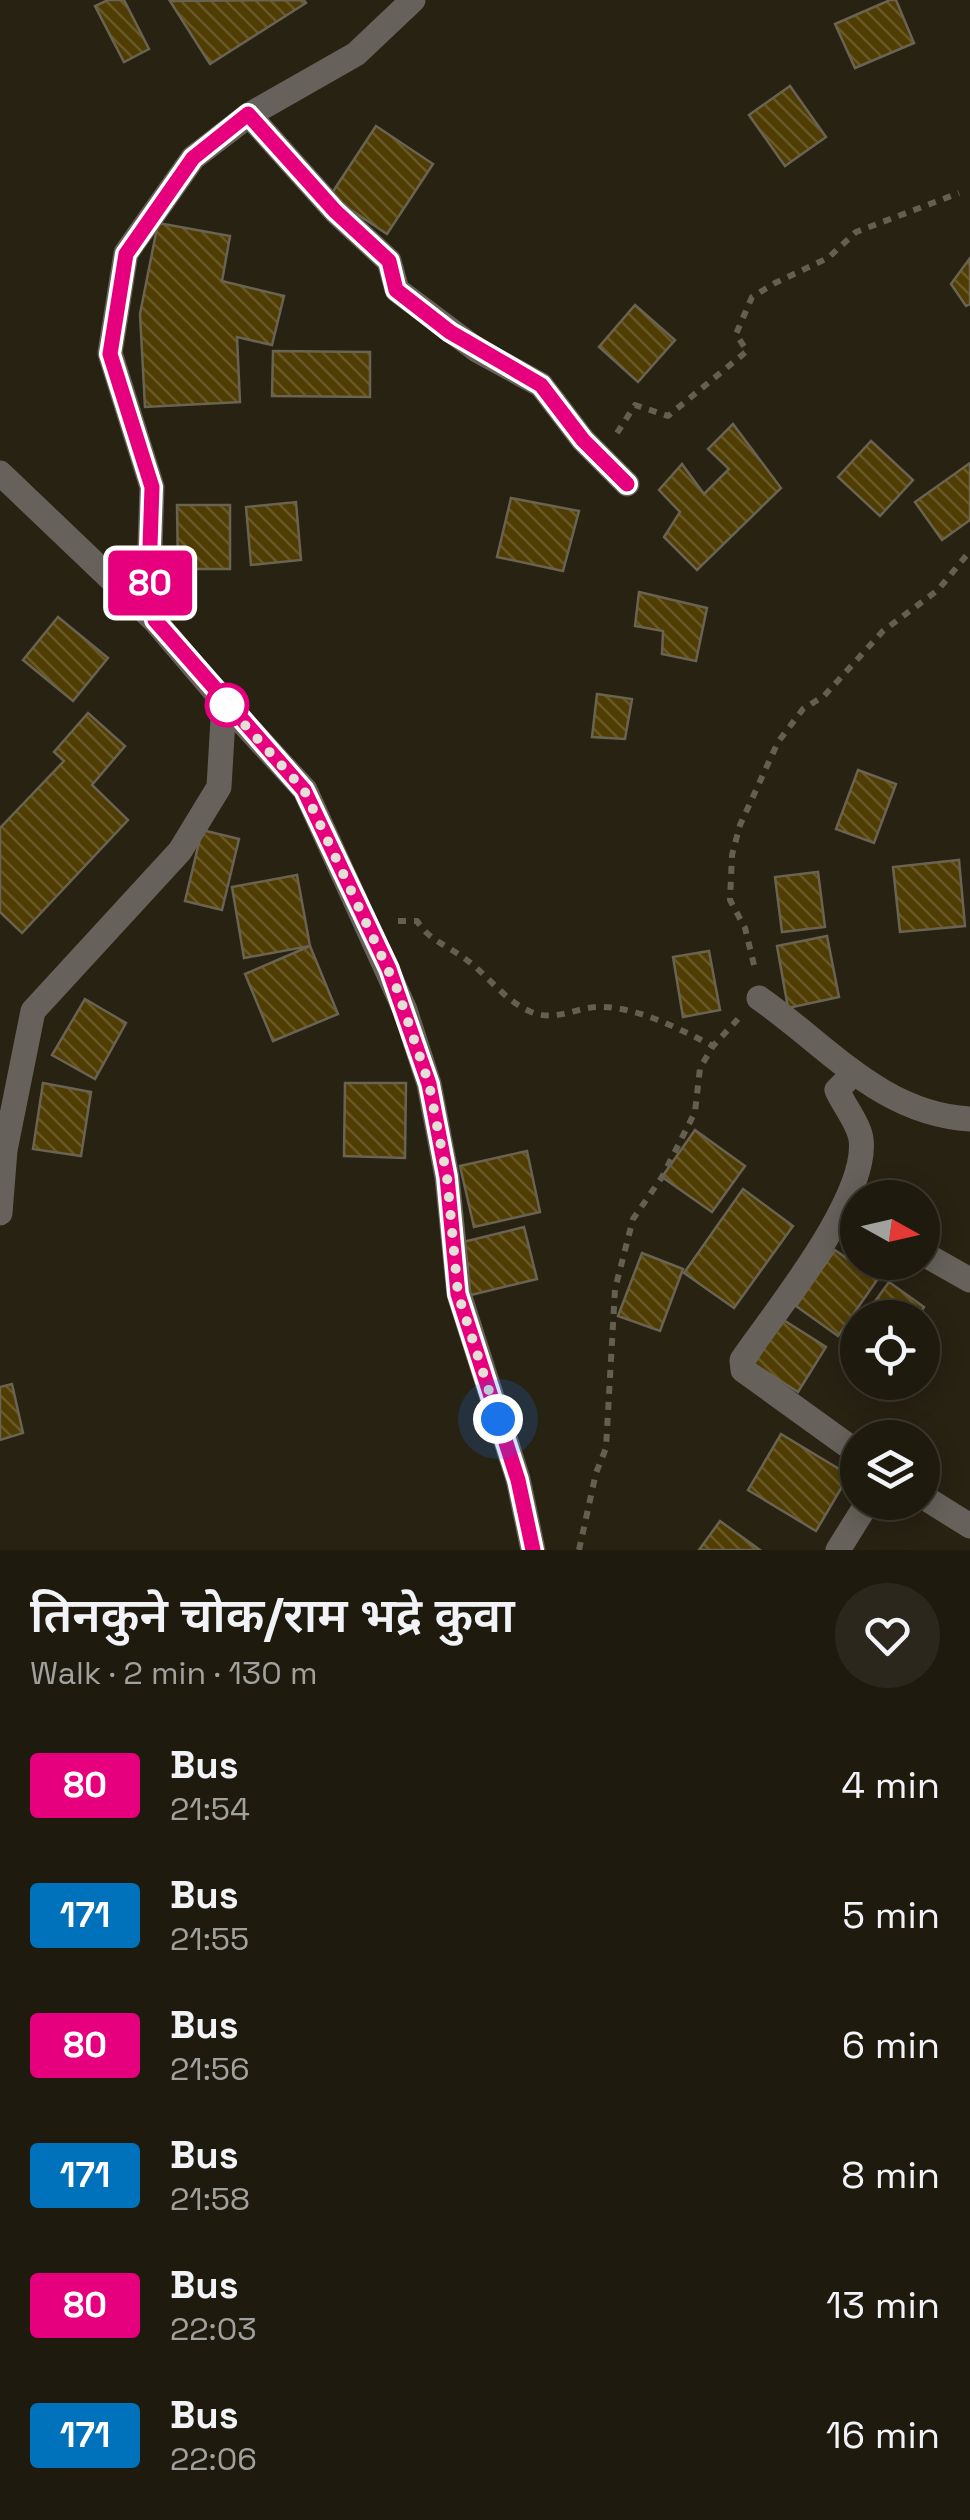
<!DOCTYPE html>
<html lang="en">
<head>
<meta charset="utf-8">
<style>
	body { margin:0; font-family:"Space Grotesk","Noto Sans Devanagari",sans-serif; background:#2b271c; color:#f1f3f6; height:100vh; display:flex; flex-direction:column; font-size:38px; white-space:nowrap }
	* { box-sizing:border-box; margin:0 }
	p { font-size:32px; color:#a1a19e }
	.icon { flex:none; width:55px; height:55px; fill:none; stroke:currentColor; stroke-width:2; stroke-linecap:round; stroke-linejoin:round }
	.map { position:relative; height:1550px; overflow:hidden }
	.side { display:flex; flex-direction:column; background:#1e1a0e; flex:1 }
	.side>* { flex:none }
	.badge { padding:0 20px; border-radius:8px; font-size:35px; line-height:65px }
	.needle { width:65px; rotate:98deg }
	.controls { position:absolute; left:840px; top:1180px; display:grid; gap:20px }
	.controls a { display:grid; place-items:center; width:100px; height:100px; border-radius:50%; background:#1e1a0e; box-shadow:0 5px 25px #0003,0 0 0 2px #3c382e; font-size:50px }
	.you { position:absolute; width:50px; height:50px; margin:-25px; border:8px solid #fff; border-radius:50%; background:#1a73e8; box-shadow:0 0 0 15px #1a73e833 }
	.map>.badge { position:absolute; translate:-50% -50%; box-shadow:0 0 0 5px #fff }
	.round { display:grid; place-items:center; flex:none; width:105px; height:105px; border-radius:52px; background:#2b271c }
	.headline { display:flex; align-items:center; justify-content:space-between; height:170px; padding:0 30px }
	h1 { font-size:48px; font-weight:600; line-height:75px }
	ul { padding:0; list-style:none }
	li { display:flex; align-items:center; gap:30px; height:130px; padding:0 30px }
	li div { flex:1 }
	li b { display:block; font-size:38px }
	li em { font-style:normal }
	li .badge { min-width:110px; font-weight:700; text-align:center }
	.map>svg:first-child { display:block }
	.building { fill:url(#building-back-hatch); stroke:#6a6352; stroke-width:2.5 }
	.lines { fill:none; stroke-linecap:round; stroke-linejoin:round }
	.path { stroke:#645f51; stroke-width:6; stroke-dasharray:8 8; stroke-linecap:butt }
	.minor { stroke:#66625b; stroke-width:25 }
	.line-casing { stroke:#fff; stroke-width:22 }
	.line { stroke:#e6007e; stroke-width:15 }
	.walk { stroke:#e4e0d6; stroke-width:10; stroke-dasharray:0 18 }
	.stop-dot { fill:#fff; stroke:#e6007e; stroke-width:5 }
</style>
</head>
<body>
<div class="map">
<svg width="970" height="1550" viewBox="0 0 970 1550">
	<defs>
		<pattern id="building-back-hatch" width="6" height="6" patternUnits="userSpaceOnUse" patternTransform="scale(2.5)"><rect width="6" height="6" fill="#4f3d04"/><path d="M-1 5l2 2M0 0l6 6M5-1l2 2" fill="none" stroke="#685928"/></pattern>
	</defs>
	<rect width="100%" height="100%" fill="#282213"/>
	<!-- building -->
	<g class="building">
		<path d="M 108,0 L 124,0 L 149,49 L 124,62 L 95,6 Z"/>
		<path d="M 304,0 L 306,3 L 210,64 L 170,1 Z"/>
		<path d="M 890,0 L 896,0 L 914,43 L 855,68 L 835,24 Z"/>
		<path d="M 790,86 L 826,137 L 785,166 L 749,115 Z"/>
		<path d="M 376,126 L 433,164 L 387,234 L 330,196 Z"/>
		<path d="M 158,223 L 230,236 L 222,281 L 284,296 L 272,345 L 237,337 L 240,402 L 145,407 L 140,314 Z"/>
		<path d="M 970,258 L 970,304 L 966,306 L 951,284 Z"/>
		<path d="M 635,305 L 675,340 L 638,382 L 599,347 Z"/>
		<path d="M 273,351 L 370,352 L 370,397 L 272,396 Z"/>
		<path d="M 733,424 L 781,488 L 697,570 L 664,537 L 680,512 L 659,490 L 682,464 L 704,494 L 729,469 L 708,449 Z"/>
		<path d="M 871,441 L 913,480 L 880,516 L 838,477 Z"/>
		<path d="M 970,463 L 970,520 L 942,540 L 915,502 Z"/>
		<path d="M 511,498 L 579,511 L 563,571 L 497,557 Z"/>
		<path d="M 296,502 L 301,560 L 251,565 L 246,507 Z"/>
		<path d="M 177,505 L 230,505 L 230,569 L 178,569 Z"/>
		<path d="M 639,592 L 707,608 L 696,661 L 662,654 L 663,631 L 635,626 Z"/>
		<path d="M 58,617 L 108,658 L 73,701 L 23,660 Z"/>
		<path d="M 597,694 L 632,699 L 625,739 L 592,737 Z"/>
		<path d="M 88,713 L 125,746 L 92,785 L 128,820 L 22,933 L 0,912 L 0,828 L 64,761 L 54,752 Z"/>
		<path d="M 858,770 L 896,784 L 874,843 L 836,829 Z"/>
		<path d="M 202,830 L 239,839 L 222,910 L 185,901 Z"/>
		<path d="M 959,860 L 965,926 L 900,932 L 893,867 Z"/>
		<path d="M 818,872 L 825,927 L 782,932 L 775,877 Z"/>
		<path d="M 297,875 L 310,946 L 244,958 L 232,887 Z"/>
		<path d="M 827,936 L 839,997 L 788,1008 L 777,946 Z"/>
		<path d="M 310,946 L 338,1014 L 273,1041 L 245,974 Z"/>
		<path d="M 709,951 L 720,1010 L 683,1017 L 673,957 Z"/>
		<path d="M 85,999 L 126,1023 L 95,1079 L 52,1055 Z"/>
		<path d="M 43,1083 L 91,1092 L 81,1156 L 33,1149 Z"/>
		<path d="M 345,1083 L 406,1083 L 405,1158 L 344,1156 Z"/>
		<path d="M 695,1130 L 745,1166 L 712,1212 L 662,1177 Z"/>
		<path d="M 527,1151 L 540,1212 L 474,1227 L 460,1166 Z"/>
		<path d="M 743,1189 L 793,1226 L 734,1308 L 684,1273 Z"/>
		<path d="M 524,1227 L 537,1279 L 467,1296 L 455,1244 Z"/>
		<path d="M 835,1250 L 877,1280 L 838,1336 L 796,1306 Z"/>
		<path d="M 642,1253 L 683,1269 L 660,1331 L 618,1316 Z"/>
		<path d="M 889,1282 L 924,1307 L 917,1318 L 863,1318 Z"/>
		<path d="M 782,1319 L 826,1347 L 798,1392 L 754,1364 Z"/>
		<path d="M 12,1384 L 23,1433 L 0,1440 L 0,1387 Z"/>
		<path d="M 781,1434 L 849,1475 L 816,1531 L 748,1490 Z"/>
		<path d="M 720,1521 L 760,1550 L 699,1550 Z"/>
	</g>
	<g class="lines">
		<!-- path -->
		<g class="path">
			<path d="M 617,433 L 635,405 L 668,416 L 747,351 L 736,334 L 752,297 L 775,283 L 828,258 L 856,232 L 959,193"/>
			<path d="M 398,921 L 417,921 C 430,941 445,944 464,958 C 487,974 504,1000 529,1011 C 557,1024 577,1005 604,1007 C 639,1008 682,1030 713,1046"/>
			<path d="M 754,965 L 745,928 L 730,900 L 732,855 L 740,825 L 778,742 L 803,709 L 824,696 L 883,631 L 938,590 L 970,551"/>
			<path d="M 579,1550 L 596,1473 L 606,1448 L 615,1289 L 633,1219 L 662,1177 L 695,1112 L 700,1068 L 713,1046 L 738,1019"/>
		</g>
		<!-- minor -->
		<g class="minor">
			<path d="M 249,115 L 335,211 L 389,261 L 397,290 L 477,350 L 541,385 L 583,440 L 627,484"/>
			<path d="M 0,473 L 155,621"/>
			<path d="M 224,702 L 305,790 L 405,1010 L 429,1084 L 447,1177 L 459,1294 L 518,1479 L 533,1550"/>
			<path d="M 759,998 C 828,1046 881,1114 970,1119"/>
			<path d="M 854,1073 L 837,1090 C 843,1104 859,1124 861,1139 C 869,1197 775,1312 742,1360 L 743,1370 L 858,1453"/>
			<path d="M 0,1213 L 5,1150 L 33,1011 L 180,851 L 219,787 L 224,702 L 155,621 L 149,576 L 152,487 L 110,353 L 126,253 L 193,158 L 249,115 L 356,54 L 413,0"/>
			<path d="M 922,1253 L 970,1280"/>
			<path d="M 922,1496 L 970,1526"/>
			<path d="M 838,1550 L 868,1502"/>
		</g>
	</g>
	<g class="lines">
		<defs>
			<path id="line" d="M 533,1550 L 518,1480 L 458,1294 L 447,1177 L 429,1084 L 389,969 L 304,790 L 155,620 L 149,576 L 152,487 L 110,354 L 126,254 L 193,158 L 248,114 L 335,211 L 389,261 L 396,290 L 450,332 L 541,385 L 583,440 L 627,484"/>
		</defs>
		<!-- line casing -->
		<use href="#line" class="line-casing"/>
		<!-- line -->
		<use href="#line" class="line"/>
		<!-- walk -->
		<path class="walk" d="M 227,705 L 224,702 L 304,790 L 397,989 L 429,1084 L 447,1177 L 458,1294 L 498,1419"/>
	</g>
	<!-- markers -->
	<circle class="stop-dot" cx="227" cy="705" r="20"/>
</svg>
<div class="controls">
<a><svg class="needle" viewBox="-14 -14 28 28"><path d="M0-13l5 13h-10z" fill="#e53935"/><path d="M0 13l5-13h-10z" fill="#a1a19e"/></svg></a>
<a><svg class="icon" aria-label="locate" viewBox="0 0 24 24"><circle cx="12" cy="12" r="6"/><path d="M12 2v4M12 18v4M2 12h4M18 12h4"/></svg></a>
<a><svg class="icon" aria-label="layers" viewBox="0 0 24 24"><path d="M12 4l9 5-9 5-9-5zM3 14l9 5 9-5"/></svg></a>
</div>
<div class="you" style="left:498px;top:1419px"></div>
<b class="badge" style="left:150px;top:583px;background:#e6007e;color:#fff">80</b>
</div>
<section class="side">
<div class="headline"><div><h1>तिनकुने चोक/राम भद्रे कुवा</h1><p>Walk · 2 min · 130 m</p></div><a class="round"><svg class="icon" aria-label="heart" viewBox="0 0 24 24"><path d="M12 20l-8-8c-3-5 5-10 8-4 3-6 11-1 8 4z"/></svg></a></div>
<ul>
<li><span class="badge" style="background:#e6007e;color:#fff">80</span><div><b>Bus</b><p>21:54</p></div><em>4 min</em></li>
<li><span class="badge" style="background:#0072bc;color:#fff">171</span><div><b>Bus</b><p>21:55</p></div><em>5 min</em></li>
<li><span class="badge" style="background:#e6007e;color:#fff">80</span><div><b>Bus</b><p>21:56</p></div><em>6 min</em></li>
<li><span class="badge" style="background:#0072bc;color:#fff">171</span><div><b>Bus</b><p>21:58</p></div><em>8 min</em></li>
<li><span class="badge" style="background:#e6007e;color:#fff">80</span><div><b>Bus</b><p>22:03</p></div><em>13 min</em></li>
<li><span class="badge" style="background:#0072bc;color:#fff">171</span><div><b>Bus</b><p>22:06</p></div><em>16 min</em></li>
</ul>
</section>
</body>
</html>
